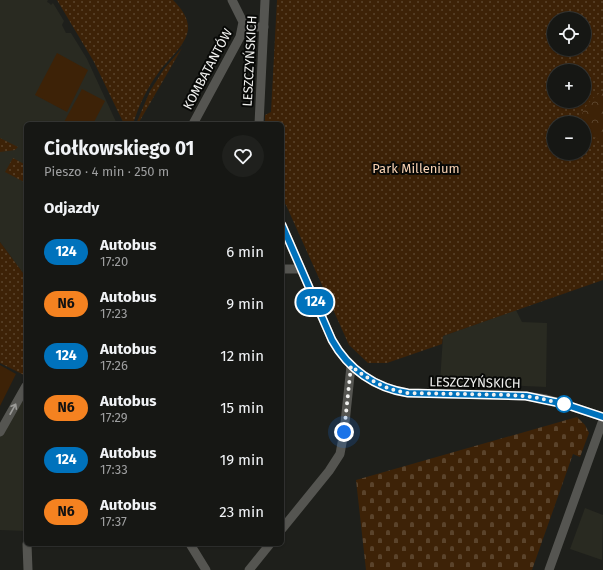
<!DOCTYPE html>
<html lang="pl">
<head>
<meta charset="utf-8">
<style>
	body { margin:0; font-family:"Fira Sans",sans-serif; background:#1f201d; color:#f1f3f6; height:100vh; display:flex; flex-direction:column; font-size:15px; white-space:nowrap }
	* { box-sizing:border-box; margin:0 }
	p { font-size:13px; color:#9e9fa0 }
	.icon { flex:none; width:22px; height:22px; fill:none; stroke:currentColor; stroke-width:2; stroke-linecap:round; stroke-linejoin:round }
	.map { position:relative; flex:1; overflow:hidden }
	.drawer { position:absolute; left:24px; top:122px; width:260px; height:424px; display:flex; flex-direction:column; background:#161714; border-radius:6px; box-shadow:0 1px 3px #0004,0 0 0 1px #353634 }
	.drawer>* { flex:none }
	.badge { padding:0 8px; border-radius:13px; font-size:14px; line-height:26px }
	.tools { position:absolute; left:547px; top:12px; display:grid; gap:8px }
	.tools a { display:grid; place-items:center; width:44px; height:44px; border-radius:50%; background:#161714; box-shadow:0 1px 3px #0004,0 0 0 1px #353634; font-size:20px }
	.you { position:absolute; width:20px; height:20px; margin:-10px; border:3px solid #fff; border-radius:50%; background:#1a73e8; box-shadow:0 0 0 6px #1a73e833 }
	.map>.badge { position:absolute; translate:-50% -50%; box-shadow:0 0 0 2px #fff }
	h2 { padding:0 20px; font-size:15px; line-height:36px }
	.round { display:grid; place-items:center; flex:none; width:42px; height:42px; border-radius:21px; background:#1f201d }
	.summary { display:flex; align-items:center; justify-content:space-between; height:68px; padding:0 20px }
	h1 { font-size:19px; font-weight:700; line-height:30px }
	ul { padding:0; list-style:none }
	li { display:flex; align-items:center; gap:12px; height:52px; padding:0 20px }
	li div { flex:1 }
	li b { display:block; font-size:15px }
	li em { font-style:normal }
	li .badge { min-width:44px; font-weight:700; text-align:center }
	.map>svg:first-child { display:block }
	.built { fill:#292a21 }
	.green { fill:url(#green-dots); fill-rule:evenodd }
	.forest { fill:url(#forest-crowns) }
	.cemetery { fill:url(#cemetery-stones) }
	.pitch { fill:#3d2207 }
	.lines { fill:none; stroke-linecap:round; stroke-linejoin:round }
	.minor { stroke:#555551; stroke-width:9 }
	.oneway { stroke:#9b9b98 }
	.line-casing { stroke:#fff; stroke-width:9 }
	.line { stroke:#0072bc; stroke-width:6 }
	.walk { stroke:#f1f1ef; stroke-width:4; stroke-dasharray:0 7.2 }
	.stop-dot { fill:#fff; stroke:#0072bc; stroke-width:2 }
	.labels { text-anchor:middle; stroke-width:4; stroke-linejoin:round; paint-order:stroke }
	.street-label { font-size:13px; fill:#f1f1ef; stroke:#080907 }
	.park-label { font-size:13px; fill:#f8d2b3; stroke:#080907 }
</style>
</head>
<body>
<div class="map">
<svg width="603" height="570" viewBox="0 0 603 570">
	<defs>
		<pattern id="green-dots" width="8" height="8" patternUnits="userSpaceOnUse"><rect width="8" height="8" fill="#3d2207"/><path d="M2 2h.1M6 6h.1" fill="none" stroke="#5a432b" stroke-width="1.8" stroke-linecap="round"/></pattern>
		<pattern id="forest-crowns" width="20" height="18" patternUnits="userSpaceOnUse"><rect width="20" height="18" fill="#3d2207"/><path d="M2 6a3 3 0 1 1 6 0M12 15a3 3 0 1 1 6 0" fill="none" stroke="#5a432b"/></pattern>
		<pattern id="cemetery-stones" width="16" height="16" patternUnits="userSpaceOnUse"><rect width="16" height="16" fill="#3d2207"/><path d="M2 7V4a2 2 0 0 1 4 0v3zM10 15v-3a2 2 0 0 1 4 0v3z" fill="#5a432b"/></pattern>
	</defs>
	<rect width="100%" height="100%" fill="#1e1f1b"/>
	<!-- built -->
	<g class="built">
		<path d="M 0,0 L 48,0 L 47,2 L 49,3 L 51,5 L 53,3 L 64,21 L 62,25 L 66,33 L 71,33 L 87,59 L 117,124 L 26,124 L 26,277 L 0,242 Z"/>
		<path d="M 516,310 L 522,322 L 547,323 L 546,387 L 440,382 L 443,336 Z"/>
		<path d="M 26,384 L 26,531 L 0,530 L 0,432 Z"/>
		<path d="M 585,508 L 603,515 L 602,560 L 570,549 Z"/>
	</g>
	<!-- green -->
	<g class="green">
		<path d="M 57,0 L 173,0 C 180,7 189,18 188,29 C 186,46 168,59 159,72 C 147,88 139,105 133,124 L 124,124 L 94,62 Z"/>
		<path d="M 277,0 L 603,0 L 603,280 L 443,336 L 442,344 L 387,363 L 368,363 L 349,345 L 286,205 L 282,200 L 282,124 L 265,124 L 265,115 L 271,112 ZM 554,19 L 584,19 L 584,49 L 554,49 ZM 554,71 L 584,71 L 584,101 L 554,101 ZM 554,123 L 584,123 L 584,153 L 554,153 Z"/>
		<path d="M 182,48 L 138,124 L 136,124 L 150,91 L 164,69 Z"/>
		<path d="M 0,138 L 18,147 L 15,150 L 0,152 Z"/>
		<path d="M 13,158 L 26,165 L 26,183 L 5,172 Z"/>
		<path d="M 0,242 L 26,277 L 26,376 L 0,363 Z"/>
	</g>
	<!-- forest -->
	<path class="forest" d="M 603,91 L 603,140 L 590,136 L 584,132 L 584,123 L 581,123 C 580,109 592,98 603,91 Z"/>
	<!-- cemetery -->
	<path class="cemetery" d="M 577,417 L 585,425 L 589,433 L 580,457 L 573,454 L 532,570 L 366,570 L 356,480 Z"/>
	<!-- pitch -->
	<g class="pitch">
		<path d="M 57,53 L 88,70 L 67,112 L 35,95 Z"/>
		<path d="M 82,89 L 105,101 L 93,124 L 63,124 Z"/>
		<path d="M 0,365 L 16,374 L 0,406 Z"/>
	</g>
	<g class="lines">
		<!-- minor -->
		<g class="minor">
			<path d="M 243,27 L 264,27"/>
			<path d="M 193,124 L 240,37 L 243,22 L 232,0"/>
			<path d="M 259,124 L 265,0"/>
			<path d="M 282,225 L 332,340 C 348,369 375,388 408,393 L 526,396 L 546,399 L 564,404 L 603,417"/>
			<path d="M 282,269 L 301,269"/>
			<path d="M 0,432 L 26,386"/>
			<path d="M 282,529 L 329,471 L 340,454 L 344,432 L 351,366"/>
			<path d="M 27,544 L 28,570"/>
			<path d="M 190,544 L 206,570"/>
			<path d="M 249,570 L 270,544"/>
			<path d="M 549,570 L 603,420"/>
		</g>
	</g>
	<!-- one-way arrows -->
	<defs><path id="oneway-shaft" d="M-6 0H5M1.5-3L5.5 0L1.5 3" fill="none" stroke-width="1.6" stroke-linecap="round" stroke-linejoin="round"/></defs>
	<use class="oneway" href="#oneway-shaft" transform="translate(13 409) rotate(-61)"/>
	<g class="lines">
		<defs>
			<path id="line" d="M 282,225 L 332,340 C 348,369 375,388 408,393 L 526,396 L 564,404 L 603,417"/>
		</defs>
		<!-- line casing -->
		<use href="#line" class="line-casing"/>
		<!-- line -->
		<use href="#line" class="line"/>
		<!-- walk -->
		<path class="walk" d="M 344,432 L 351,366 C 369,380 386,390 408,393 L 511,395 L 534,397 L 564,404"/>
	</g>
	<!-- markers -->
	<circle class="stop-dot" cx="564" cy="404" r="8"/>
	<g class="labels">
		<!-- street labels -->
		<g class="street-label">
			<text transform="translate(249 61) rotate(-87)" y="5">LESZCZYŃSKICH</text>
			<text transform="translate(207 69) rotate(-62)" y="5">KOMBATANTÓW</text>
			<text transform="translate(475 382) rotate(1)" y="5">LESZCZYŃSKICH</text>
		</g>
		<!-- park labels -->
		<g class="park-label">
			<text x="416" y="173">Park Millenium</text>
		</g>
	</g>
</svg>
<div class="tools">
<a><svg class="icon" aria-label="locate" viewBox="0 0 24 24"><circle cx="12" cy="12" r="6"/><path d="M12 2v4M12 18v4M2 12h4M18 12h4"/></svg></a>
<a>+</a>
<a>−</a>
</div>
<div class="you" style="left:344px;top:432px"></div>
<b class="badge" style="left:315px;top:302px;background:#0072bc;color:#fff">124</b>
<section class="drawer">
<div class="summary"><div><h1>Ciołkowskiego 01</h1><p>Pieszo · 4 min · 250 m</p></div><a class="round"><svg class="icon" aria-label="heart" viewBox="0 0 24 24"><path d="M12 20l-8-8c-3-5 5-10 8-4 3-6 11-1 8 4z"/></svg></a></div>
<h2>Odjazdy</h2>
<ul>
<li><span class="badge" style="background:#0072bc;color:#fff">124</span><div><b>Autobus</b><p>17:20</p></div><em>6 min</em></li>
<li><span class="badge" style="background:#f58220;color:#111">N6</span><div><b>Autobus</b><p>17:23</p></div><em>9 min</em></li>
<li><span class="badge" style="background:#0072bc;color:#fff">124</span><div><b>Autobus</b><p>17:26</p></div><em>12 min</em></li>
<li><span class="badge" style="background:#f58220;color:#111">N6</span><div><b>Autobus</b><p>17:29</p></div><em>15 min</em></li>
<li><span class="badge" style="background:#0072bc;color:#fff">124</span><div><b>Autobus</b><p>17:33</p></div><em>19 min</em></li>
<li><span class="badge" style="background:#f58220;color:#111">N6</span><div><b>Autobus</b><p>17:37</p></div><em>23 min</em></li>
</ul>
</section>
</div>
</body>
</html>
